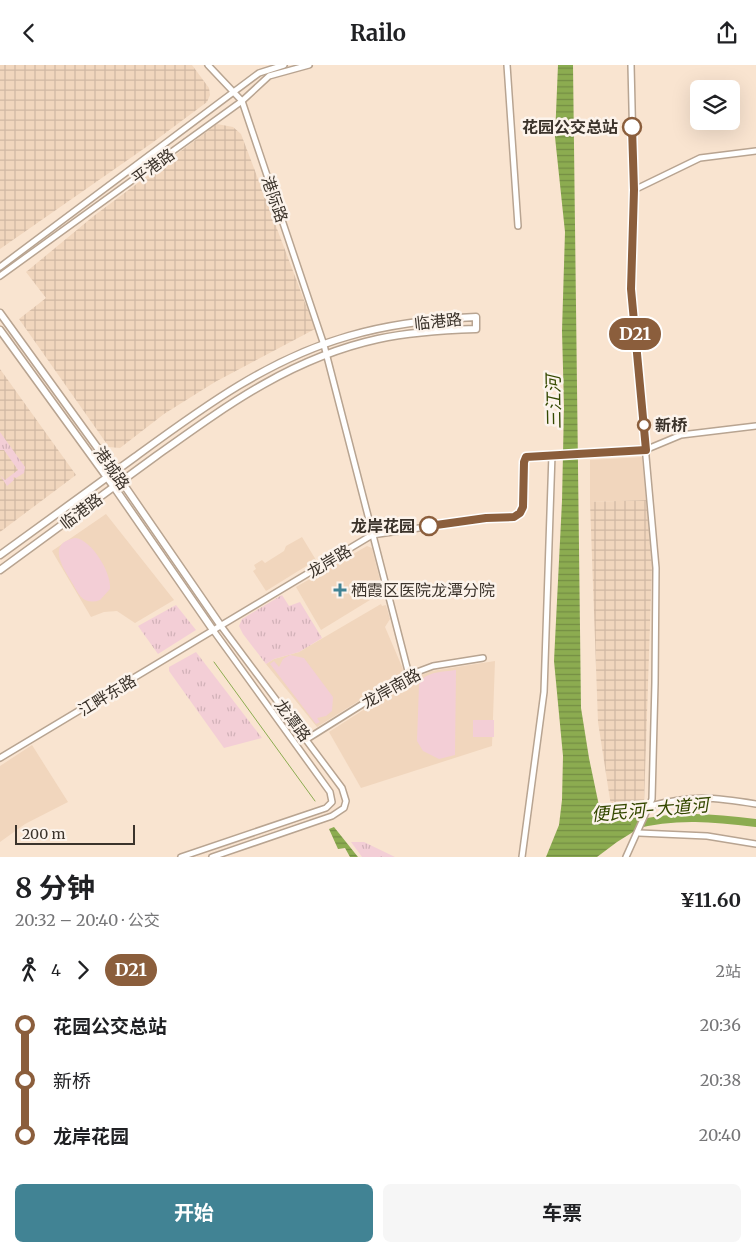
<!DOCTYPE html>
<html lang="zh">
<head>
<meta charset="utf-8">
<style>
	body { margin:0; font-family:Merriweather,"Noto Sans SC",serif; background:#f6f6f6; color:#202124; height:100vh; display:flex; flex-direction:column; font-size:19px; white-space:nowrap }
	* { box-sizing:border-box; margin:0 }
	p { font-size:16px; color:#757577 }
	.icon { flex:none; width:28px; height:28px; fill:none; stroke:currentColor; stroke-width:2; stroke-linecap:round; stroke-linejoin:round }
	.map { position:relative; height:792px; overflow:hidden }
	.sheet { display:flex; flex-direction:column; background:#fff; flex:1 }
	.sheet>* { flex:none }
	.badge { padding:0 10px; border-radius:16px; font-size:18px; line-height:32px }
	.tools { position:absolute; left:690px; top:15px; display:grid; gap:10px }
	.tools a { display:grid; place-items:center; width:50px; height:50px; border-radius:8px; background:#fff; box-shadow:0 5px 20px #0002; font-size:25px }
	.scale { position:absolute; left:15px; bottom:12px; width:120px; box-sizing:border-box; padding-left:5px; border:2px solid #3b332b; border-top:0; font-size:14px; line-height:18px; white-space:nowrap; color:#3b332b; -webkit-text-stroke:4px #fcf3eb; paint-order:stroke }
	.map>.badge { position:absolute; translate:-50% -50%; box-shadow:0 0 0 2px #fff }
	.legs { display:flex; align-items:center; gap:8px; height:55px; padding:0 15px; font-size:16px }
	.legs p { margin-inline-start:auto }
	.headline { display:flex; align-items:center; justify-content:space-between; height:85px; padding:0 15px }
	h1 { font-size:28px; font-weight:700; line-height:38px }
	.cta { display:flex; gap:10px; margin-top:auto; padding:10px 15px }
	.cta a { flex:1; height:58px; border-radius:8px; background:#418394; color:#fff; font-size:20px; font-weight:700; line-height:58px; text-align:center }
	.cta a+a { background:#f6f6f6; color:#202124 }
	ul { padding:0 15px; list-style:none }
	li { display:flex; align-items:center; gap:18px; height:55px; font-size:19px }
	li i { display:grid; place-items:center; width:8px; height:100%; margin:0 6px; background:currentColor }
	li i::after { content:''; width:12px; height:12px; margin:-6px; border:4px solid; border-radius:50%; background:#fff }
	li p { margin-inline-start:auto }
	li:first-child i { background:linear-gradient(#0000 50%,currentColor 0) }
	li:last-child i { background:linear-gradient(currentColor 50%,#0000 0) }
	header { display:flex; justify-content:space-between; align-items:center; height:65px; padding:0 15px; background:#fff; font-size:22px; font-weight:700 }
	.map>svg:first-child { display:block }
	.built { fill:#f1d6bd }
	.industrial { fill:url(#industrial-grid) }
	.grass { fill:url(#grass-tufts) }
	.pitch { fill:#f3ced6 }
	.water { fill:url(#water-rules) }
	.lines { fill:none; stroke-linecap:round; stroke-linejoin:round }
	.stream { stroke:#8cac50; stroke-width:1 }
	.river { stroke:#8cac50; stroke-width:8 }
	.minor-casing { stroke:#b8a491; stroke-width:8 }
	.major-casing { stroke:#b8a491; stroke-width:9 }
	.minor { stroke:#fff; stroke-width:5 }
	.major { stroke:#fff; stroke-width:6 }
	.line-1-casing { stroke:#fff; stroke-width:11 }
	.line-1 { stroke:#8b5e3c; stroke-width:8 }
	.stop-1-dot { fill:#fff; stroke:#8b5e3c; stroke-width:2.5 }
	.poi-dot { fill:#418394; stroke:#fcf3eb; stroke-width:2 }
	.labels { text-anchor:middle; stroke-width:5; stroke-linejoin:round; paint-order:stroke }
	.stop-label { font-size:16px; font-weight:bold; fill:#3b332b; stroke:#fcf3eb; text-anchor:end }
	.street-label { font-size:16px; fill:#3b332b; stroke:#fcf3eb }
	.poi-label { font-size:16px; fill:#3b332b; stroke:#fcf3eb; text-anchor:start }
	.water-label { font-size:18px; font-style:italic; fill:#344800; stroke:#fcf3eb }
</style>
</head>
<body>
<header><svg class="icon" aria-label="back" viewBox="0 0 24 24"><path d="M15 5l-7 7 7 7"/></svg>Railo<svg class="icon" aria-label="share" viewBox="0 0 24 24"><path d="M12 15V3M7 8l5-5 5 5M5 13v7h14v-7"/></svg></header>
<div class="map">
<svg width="756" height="792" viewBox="0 0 756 792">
	<defs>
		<pattern id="industrial-grid" width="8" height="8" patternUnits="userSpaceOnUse" patternTransform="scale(1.25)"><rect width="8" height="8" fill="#f1d6bd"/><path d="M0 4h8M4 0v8" fill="none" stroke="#d0b8a3"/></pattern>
		<pattern id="grass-tufts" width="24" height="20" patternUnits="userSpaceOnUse" patternTransform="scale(1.25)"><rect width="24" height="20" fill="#f3ced6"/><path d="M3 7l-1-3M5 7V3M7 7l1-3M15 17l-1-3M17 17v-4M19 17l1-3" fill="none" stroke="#d1b1b8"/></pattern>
		<pattern id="water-rules" width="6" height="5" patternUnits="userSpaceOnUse" patternTransform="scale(1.25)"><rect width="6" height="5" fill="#8cac50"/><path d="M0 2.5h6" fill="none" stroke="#748d43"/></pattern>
	</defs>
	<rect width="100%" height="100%" fill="#f9e4d0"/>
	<!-- built -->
	<g class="built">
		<path d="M 642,392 L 646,435 L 590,437 L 590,395 Z"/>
		<path d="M 106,449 L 174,535 L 135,558 L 117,546 L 104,547 L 91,552 L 52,486 Z"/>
		<path d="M 302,472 L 316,495 L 266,526 L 253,506 L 256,504 L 254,500 L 262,495 L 265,498 L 284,486 L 286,481 Z"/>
		<path d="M 367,481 L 372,483 L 383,527 L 321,565 L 296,522 Z"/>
		<path d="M 381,539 L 382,541 L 386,540 L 390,554 L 385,562 L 403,604 L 402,609 L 317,662 L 266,599 L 274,594 L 299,587 Z"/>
		<path d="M 495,596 L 492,681 L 361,723 L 329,667 L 410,615 L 431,606 Z"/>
		<path d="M 32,680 L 68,737 L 25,759 L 0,777 L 0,701 Z"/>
	</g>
	<!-- industrial -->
	<g class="industrial">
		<path d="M 0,0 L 192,0 L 209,23 L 210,30 L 207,37 L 152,78 L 0,184 Z"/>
		<path d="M 217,59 L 233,62 L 241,69 L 315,264 L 215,317 L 164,349 L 120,383 L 109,382 L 19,254 L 46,233 L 26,207 L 95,150 Z"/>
		<path d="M 0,304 L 76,410 L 0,467 Z"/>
		<path d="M 646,435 L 652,500 L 644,739 L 611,741 L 598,657 L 590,437 Z"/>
	</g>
	<!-- grass -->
	<g class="grass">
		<path d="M 0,367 L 25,402 L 24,408 L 16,413 L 13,412 L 14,415 L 7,421 L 0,410 L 5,415 L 18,405 L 4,385 L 0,385 Z"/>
		<path d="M 282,530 L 289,541 L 300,537 L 322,573 L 299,587 L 274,594 L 266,599 L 243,569 L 239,561 L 242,554 Z"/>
		<path d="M 176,540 L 196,565 L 158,589 L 138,561 Z"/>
		<path d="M 196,587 L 262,673 L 224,683 L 169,606 L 169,602 Z"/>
		<path d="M 351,777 L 364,777 L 395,792 L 362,792 Z"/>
	</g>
	<!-- pitch -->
	<g class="pitch">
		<path d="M 75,473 C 91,474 112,508 110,524 L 100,535 C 95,537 90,537 85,535 C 78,531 75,522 71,516 C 62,501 47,478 75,473 Z"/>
		<path d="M 290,590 L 304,593 L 333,632 L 332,646 L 326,651 L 317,653 L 320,657 L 316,659 L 270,599 L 274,596 L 279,602 L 283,594 Z"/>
		<path d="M 456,605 L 455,690 L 439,694 L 423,686 L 417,676 L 419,620 C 424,606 443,607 456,605 Z"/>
		<rect x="473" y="655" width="21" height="17"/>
	</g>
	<!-- water -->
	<g class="water">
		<path d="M 558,0 L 573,0 L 581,643 L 589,693 L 602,755 C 613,759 630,752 642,751 L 641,762 L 617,777 L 597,792 L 546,792 L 559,760 L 562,735 L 563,691 L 554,596 L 562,436 L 564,341 L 562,266 L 565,167 L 555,72 Z"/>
		<path d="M 334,762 L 358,792 L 350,792 L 345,783 L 338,784 L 329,764 Z"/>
	</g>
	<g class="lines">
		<!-- stream -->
		<path class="stream" d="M 214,597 L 315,736"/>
		<!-- river -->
		<path class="river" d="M 635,760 C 674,749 717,753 756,758"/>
		<defs>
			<g id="minor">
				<path d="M 208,0 L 242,36 L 324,280 L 409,610"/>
				<path d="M 507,0 L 518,161"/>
				<path d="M 634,125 L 700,93 L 756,86"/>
				<path d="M 0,202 L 259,8 L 284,0"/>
				<path d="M 0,211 L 242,36 L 269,11 L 309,0"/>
				<path d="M 307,674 L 409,610 L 433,601 L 483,593"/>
				<path d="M 0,693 L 372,470 L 486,453 L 514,452 L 520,448 L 523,442 L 524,397 L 526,392 L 645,385 L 681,370 L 756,361"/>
				<path d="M 650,741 C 692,730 714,732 756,739"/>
				<path d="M 639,768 L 707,771 L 756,779"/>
				<path d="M 181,792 L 326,743 L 332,737 L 330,727 L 213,565"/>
				<path d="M 212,792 L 332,751 L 344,743 L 346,736 L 342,723 L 221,561"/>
				<path d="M 522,792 L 544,627 L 552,389"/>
				<path d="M 626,792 L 652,734 L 655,618 L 656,503 L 631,224 L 634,125 L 631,0"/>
			</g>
			<g id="major">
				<path d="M 0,248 L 115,407 L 221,561"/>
				<path d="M 0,265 L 114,422 L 213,565"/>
				<path d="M 0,490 C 45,457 90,425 135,392 C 202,343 268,294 349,271 C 390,259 433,254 476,252 L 476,264 C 443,265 410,267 378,274 C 291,293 226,341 156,391 C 104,429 52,467 0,505"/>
			</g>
		</defs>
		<!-- minor casing -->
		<use href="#minor" class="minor-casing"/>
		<!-- major casing -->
		<use href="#major" class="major-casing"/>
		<!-- minor -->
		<use href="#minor" class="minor"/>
		<!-- major -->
		<use href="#major" class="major"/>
	</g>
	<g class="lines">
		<defs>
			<path id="line-1" d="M 429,461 L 486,453 L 514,452 L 520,448 L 523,442 L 524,397 L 526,392 L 646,385 L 631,224 L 634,125 L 632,62"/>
		</defs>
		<!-- line-1 casing -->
		<use href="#line-1" class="line-1-casing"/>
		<!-- line-1 -->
		<use href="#line-1" class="line-1"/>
	</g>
	<!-- markers -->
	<g class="stop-1-dot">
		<circle cx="632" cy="62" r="9"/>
		<circle cx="644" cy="360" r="6"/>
		<circle cx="429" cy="461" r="9"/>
	</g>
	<path class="poi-dot" d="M337.5 517.5h5v5h5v5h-5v5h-5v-5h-5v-5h5z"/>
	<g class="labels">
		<!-- stop labels -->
		<g class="stop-label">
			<text x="618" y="68">花园公交总站</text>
			<text x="655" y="366" text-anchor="start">新桥</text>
			<text x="415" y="467">龙岸花园</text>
		</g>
		<!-- street labels -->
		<g class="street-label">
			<text transform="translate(153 101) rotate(-36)" y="6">平港路</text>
			<text transform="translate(275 134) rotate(71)" y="6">港际路</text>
			<text transform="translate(438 256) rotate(-6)" y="6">临港路</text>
			<text transform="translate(112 403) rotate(55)" y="6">港城路</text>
			<text transform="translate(81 446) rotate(-37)" y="6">临港路</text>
			<text transform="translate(329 496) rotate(-31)" y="6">龙岸路</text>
			<text transform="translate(391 623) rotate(-29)" y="6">龙岸南路</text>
			<text transform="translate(107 630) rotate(-31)" y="6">江畔东路</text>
			<text transform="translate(293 655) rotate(53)" y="6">龙潭路</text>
		</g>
		<!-- poi labels -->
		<g class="poi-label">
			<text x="351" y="531">栖霞区医院龙潭分院</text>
		</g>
		<!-- water labels -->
		<g class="water-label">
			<text transform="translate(554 337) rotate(-91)" y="6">三江河</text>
			<text transform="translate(650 745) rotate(-5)" y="6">便民河-大道河</text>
		</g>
	</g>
</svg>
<div class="tools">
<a><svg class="icon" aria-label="layers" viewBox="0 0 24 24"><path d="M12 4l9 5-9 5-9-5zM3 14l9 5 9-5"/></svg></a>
</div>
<div class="scale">200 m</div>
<b class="badge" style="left:635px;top:269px;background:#8b5e3c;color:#fff">D21</b>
</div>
<section class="sheet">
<div class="headline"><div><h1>8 分钟</h1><p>20:32 – 20:40 · 公交</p></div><b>¥11.60</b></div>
<div class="legs"><svg class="icon" aria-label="walk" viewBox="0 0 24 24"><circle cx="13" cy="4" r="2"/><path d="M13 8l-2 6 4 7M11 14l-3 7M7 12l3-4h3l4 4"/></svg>4<svg class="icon" aria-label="forward" viewBox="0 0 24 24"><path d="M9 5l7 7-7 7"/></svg><b class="badge" style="background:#8b5e3c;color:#fff">D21</b><p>2站</p></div>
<ul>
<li><i style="color:#8b5e3c"></i><b>花园公交总站</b><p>20:36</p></li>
<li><i style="color:#8b5e3c"></i><span>新桥</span><p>20:38</p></li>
<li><i style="color:#8b5e3c"></i><b>龙岸花园</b><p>20:40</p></li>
</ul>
<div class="cta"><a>开始</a><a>车票</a></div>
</section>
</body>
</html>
